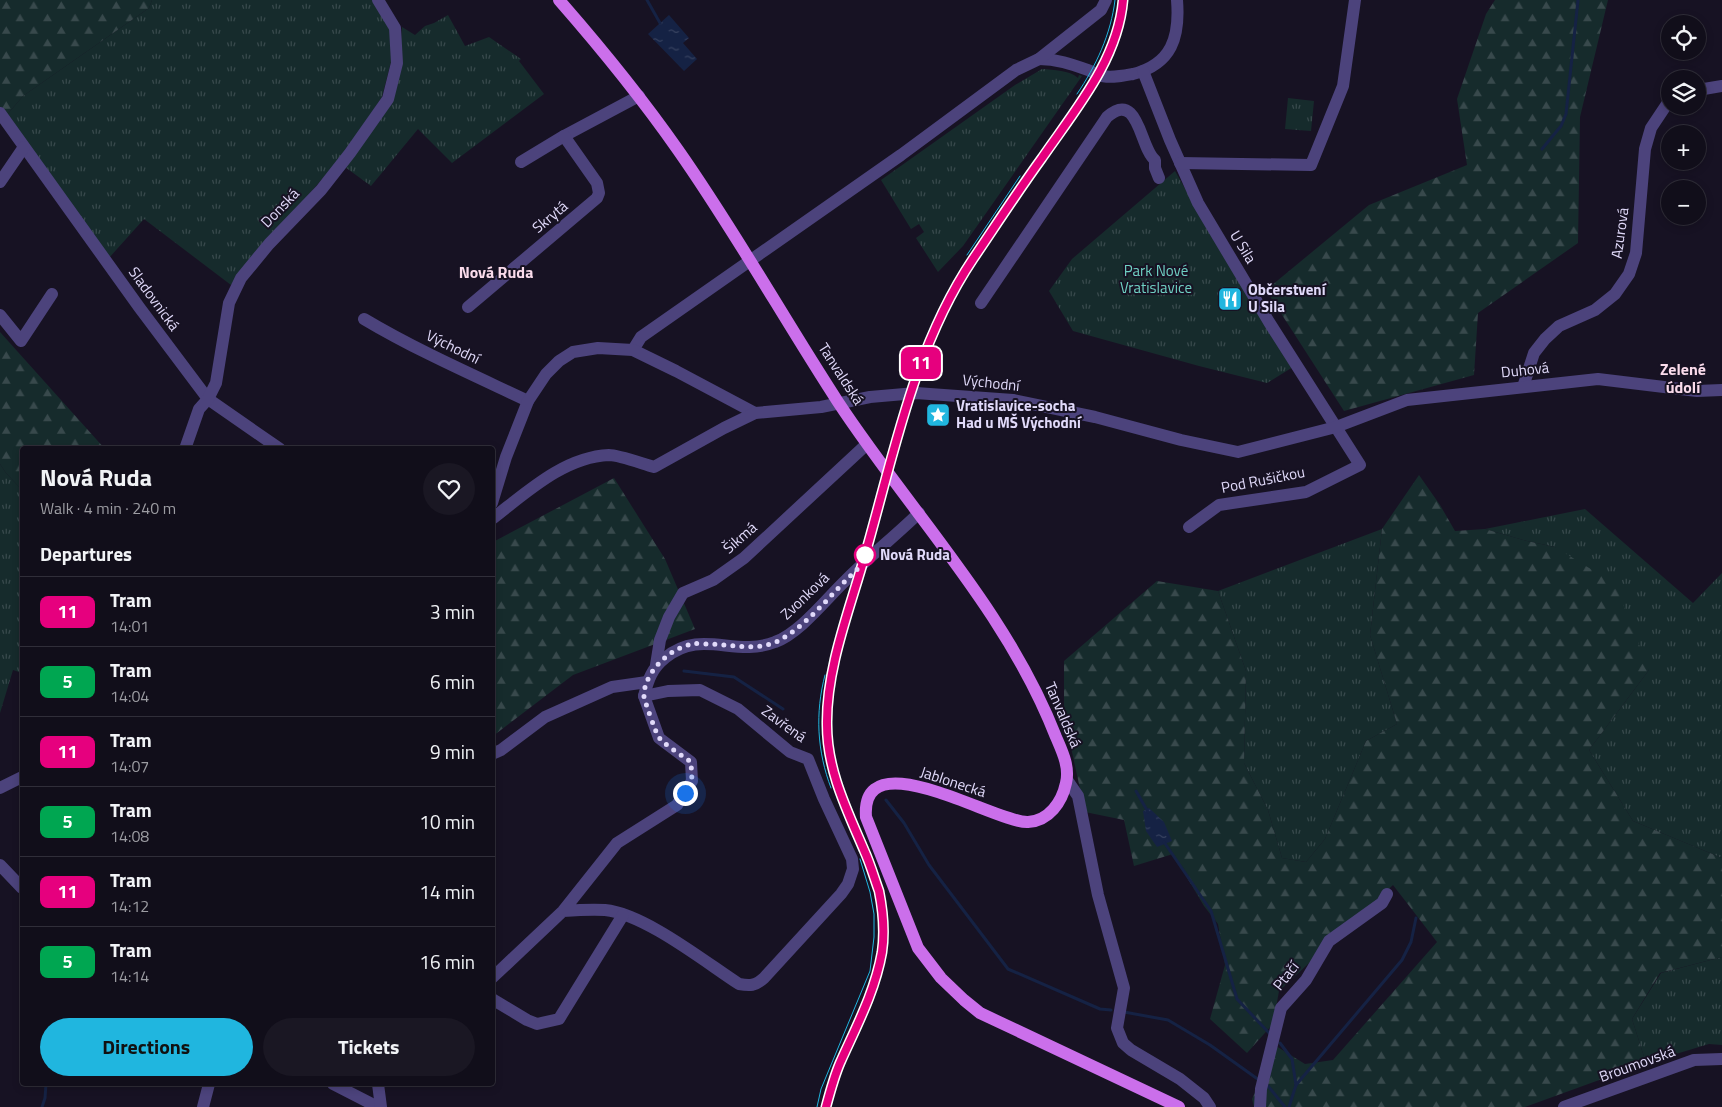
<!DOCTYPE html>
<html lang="en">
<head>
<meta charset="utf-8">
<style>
	body { margin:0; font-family:"Titillium Web",sans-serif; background:#1a1723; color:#f1f3f6; height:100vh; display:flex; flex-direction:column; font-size:19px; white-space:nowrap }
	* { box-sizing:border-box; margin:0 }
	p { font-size:16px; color:#9c9ca2 }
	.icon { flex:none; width:28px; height:28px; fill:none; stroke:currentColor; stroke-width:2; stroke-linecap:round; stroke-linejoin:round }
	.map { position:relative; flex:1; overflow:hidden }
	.side { position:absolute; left:20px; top:446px; width:475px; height:640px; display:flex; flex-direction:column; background:#110e1a; border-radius:5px; box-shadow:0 2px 8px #0003,0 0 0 1px #302e39 }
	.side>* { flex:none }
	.badge { padding:0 10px; border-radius:8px; font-size:18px; line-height:32px }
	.tools { position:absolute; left:1661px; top:15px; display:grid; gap:10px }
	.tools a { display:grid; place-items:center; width:45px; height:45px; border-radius:50%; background:#110e1a; box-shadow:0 2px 8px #0003,0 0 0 1px #302e39; font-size:25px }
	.you { position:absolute; width:25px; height:25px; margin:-12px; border:4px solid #fff; border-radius:50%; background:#1a73e8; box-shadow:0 0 0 8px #1a73e833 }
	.map>.badge { position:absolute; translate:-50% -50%; box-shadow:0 0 0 2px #fff }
	h2 { padding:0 20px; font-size:19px; line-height:45px }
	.round { display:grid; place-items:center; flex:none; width:52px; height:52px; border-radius:26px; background:#1a1723 }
	.summary { display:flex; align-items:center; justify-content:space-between; height:85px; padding:0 20px }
	h1 { font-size:24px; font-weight:700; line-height:38px }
	.button { display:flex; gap:10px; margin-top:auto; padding:10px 20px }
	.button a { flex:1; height:58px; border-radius:30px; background:#20b6df; color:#111; font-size:20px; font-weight:700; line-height:58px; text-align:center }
	.button a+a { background:#1a1723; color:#f1f3f6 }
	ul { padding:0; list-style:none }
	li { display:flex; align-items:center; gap:15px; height:70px; padding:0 20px; border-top:1px solid #302e39 }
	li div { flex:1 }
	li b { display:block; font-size:19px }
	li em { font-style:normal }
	li .badge { min-width:55px; font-weight:700; text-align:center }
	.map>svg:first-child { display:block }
	.grass { fill:url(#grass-tufts) }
	.forest { fill:url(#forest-firs) }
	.water { fill:url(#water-ripples) }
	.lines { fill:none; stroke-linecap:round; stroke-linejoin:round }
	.stream { stroke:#152244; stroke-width:3 }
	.minor { stroke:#4c437c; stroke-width:12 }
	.major { stroke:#cb6feb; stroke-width:12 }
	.tram { stroke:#20b6df; stroke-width:1 }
	.line-casing { stroke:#fff; stroke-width:11 }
	.line { stroke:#e6007e; stroke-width:8 }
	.walk { stroke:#e1dafa; stroke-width:5; stroke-dasharray:0 9 }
	.stop-dot { fill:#fff; stroke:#e6007e; stroke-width:2.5 }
	.labels { text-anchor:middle; stroke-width:4; stroke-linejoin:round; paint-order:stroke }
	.street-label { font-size:15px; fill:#e1dafa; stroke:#171223 }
	.park-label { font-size:15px; fill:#6fd0c3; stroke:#171223 }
	.poi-label { font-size:15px; font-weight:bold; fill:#e1dafa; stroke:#171223; text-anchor:start }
	.stop-label { font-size:15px; font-weight:bold; fill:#e1dafa; stroke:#171223; text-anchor:start }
	.neighbourhood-label { font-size:16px; font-weight:bold; fill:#fadbeb; stroke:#171223 }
</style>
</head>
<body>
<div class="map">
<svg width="1722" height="1107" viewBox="0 0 1722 1107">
	<defs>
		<pattern id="grass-tufts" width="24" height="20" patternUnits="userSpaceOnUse" patternTransform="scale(1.25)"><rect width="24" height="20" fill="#162b2c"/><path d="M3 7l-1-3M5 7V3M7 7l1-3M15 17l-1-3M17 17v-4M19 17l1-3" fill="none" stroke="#38494c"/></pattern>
		<pattern id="forest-firs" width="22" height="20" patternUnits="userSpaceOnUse" patternTransform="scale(1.25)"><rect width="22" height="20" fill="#162b2c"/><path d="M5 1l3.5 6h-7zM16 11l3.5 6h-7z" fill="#38494c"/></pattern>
		<pattern id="water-ripples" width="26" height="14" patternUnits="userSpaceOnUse" patternTransform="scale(1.25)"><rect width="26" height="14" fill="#152244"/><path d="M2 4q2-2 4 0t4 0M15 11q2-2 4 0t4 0" fill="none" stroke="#374260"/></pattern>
	</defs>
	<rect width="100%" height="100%" fill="#171223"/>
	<!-- grass -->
	<g class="grass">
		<path d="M 152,0 L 373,0 L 391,32 L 394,50 L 382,97 L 347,150 L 231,285 L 144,219 L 108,259 L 6,116 L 23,96 L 149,8 Z"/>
		<path d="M 448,15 L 465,46 L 489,37 L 521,59 L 519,61 L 544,94 L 452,163 L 418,129 L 371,186 L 345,167 L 383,113 L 400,52 L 402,27 L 415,35 L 425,26 L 434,23 Z"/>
		<path d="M 1042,69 C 1054,70 1069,70 1078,78 L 1079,75 L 1082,76 L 963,246 L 938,272 L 916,238 L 924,232 L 919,224 L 911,229 L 881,180 L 1015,85 Z"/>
		<path d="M 1288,98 L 1314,101 L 1311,131 L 1285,129 Z"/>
		<path d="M 1175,171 L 1211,234 L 1293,367 L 1267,383 L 1199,366 L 1073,331 L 1049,291 L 1072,259 Z"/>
		<path d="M 0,464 L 6,473 L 22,490 L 22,673 L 13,670 L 0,713 Z"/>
		<path d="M 1585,509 L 1693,603 L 1722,573 L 1722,858 L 1633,821 L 1589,750 L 1649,670 L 1555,547 L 1527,541 L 1485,529 Z"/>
		<path d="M 1382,529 L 1370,635 L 1397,724 L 1366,741 L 1325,839 L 1306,862 L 1282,858 L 1268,810 L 1244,763 L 1246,671 L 1218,591 Z"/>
		<path d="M 1722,957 L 1722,1045 L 1709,1044 L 1646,1063 L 1632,1019 L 1661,973 Z"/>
	</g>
	<!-- forest -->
	<g class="forest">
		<path d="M 0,0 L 152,0 L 149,8 L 23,96 L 6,116 L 0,107 Z"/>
		<path d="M 1495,0 L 1608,0 L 1580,117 L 1578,243 L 1478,313 L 1474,375 L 1344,411 L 1266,290 L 1369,205 L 1467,165 L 1457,99 L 1486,14 Z"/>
		<path d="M 0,332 L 105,449 L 22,449 L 22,490 L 6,473 L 0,464 Z"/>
		<path d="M 1419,475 L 1440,505 L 1455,531 L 1485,529 L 1527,541 L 1555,547 L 1615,584 L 1649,670 L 1589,750 L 1633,821 L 1722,858 L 1722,957 L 1660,973 L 1632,1019 L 1646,1063 L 1525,1107 L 1254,1107 L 1252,1099 L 1276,1046 L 1305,1064 L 1333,1060 L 1437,942 L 1393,885 L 1279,991 L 1273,1024 L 1247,1053 L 1210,1019 L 1225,965 L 1218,924 L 1204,906 L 1173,854 L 1134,866 L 1124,820 L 1085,812 L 1064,715 L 1064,661 L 1157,581 L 1218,591 L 1246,671 L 1244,763 L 1268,810 L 1282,858 L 1306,862 L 1325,839 L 1366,741 L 1397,724 L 1370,635 L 1382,529 Z"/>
		<path d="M 614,478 L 665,559 L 695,629 L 573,675 L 493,736 L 493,542 Z"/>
	</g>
	<!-- water -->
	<g class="water">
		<path d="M 669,15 L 689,38 L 683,43 L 697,59 L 684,71 L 648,34 Z"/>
		<path d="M 1149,808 L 1164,822 L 1172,841 L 1157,847 L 1146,831 L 1143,811 Z"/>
	</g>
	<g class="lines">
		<!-- stream -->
		<g class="stream">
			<path d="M 647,0 L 660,23"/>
			<path d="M 1542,149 L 1561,126 L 1566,114 L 1578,0"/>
			<path d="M 684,671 L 734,677 L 783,709"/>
			<path d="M 1136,791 L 1148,812"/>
			<path d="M 886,800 L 904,823 L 929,865 L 1008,969 L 1100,1009 L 1111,1010"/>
			<path d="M 1164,842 L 1211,911 L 1237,999 L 1270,1034"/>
			<path d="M 1124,1012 L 1168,1020 L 1210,1045 L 1259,1080"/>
			<path d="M 1280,1043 L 1292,1059 L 1296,1085 L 1289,1107"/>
			<path d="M 1296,1085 L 1402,960 L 1411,942 L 1416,918"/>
			<path d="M 1268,1086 L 1285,1107"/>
			<path d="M 42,1107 L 45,1098 L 46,1084"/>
		</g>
		<!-- minor -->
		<g class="minor">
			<path d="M 1039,59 C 1057,59 1071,64 1088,70 C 1093,72 1097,75 1102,76 C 1113,78 1122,76 1133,74 C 1172,64 1180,37 1177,0"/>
			<path d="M 1143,71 L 1170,140 L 1198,203 L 1269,322 L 1360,465 L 1306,492 L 1219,505 L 1189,527"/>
			<path d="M 1698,90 L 1722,86"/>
			<path d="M 0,113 L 139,307 L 208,399 L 280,449"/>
			<path d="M 521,162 L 564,136 L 639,96"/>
			<path d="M 1180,163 L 1311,165 L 1343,86 L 1355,0"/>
			<path d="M 0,182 L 24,147"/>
			<path d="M 981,303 L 1107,117 C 1139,89 1140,149 1155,160 L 1155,168 L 1159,178"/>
			<path d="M 468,307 L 597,198 L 599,193 L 597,183 L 564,136"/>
			<path d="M 0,315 L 21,341 L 52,294"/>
			<path d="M 364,319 C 416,350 473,375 528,401"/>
			<path d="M 633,350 L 641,337 L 901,155 L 1016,70 L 1039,59 L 1101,10 L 1106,0"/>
			<path d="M 1523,387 L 1534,353 L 1545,339 L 1559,326 L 1595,310 L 1615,294 L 1629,274 L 1636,253 L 1645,149 L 1651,128 L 1667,104 L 1670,103"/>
			<path d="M 185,449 L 199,409 L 208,399 L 216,383 L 229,303 L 241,278 L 269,244 L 321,190 L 350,153 L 388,99 L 397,63 L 395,28 L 378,0"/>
			<path d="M 492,503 L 506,457 L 528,401 L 546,374 L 559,361 L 573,352 L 598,348 L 633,350 L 676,371 L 755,413"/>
			<path d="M 492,519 C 527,492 564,457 609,455 C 619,455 643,464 654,467 L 724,428 L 755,413 L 821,407 L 870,397 L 916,393 L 1013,400 L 1095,417 L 1181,440 L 1238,452 L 1336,427 L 1407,400 L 1598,379 L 1697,391 L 1722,390"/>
			<path d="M 656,665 L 660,640 L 669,617 L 683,593 L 713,580 L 744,558 L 867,444"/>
			<path d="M 644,696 C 648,680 652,668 665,658 C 701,628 735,658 775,642 C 800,633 826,599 846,580 C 869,557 895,536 919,513"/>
			<path d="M 492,754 L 501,750 L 545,717 L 612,687 L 647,682"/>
			<path d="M 1067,780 L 1078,796 L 1098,895 L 1124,988 L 1117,1028 L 1123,1043 L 1131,1050 L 1180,1079 L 1204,1098 L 1210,1107"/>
			<path d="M 0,788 L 22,777"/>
			<path d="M 0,865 L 22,888"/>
			<path d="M 492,978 L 563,911 L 617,843 L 677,805 L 692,781 L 691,762 L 659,738 L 644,696 L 668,691 L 700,690 L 738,709 L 790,752 L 808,759 L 824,799 L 852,859 L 853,869 L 848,884 L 841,894 L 764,978 C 755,986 750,986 739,984 C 705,962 645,914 605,910 C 591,909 577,910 563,911"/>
			<path d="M 492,999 L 527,1020 L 537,1024 L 559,1019 L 623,915"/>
			<path d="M 333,1084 L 378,1107"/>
			<path d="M 378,1084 L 381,1107"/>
			<path d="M 203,1107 L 209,1084"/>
			<path d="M 1260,1107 L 1261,1089 L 1281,1008 L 1306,980 L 1329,941 L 1382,903 L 1387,894"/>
			<path d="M 1564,1107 L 1694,1060 L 1722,1059"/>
		</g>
		<!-- major -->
		<path class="major" d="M 559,0 C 601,48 641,97 678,150 C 735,231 784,319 838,402 C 911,513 1007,611 1056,737 C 1062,751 1070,767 1066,783 C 1062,802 1049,821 1028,822 C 997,824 860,738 866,817 L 918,948 L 941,978 L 964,1000 L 980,1013 L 1179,1107"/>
		<!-- tram -->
		<g class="tram">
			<path d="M 1077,94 C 1096,66 1111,34 1115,0"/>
			<path d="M 967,255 L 1020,176"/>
			<path d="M 825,675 C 815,713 817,751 831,788"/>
			<path d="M 817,1107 L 821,1089 L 870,971 L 874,937 L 874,914 L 870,892 L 860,859"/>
			<path d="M 826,1107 C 830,1092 834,1077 840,1063 C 855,1027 875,992 882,952 C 885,932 883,911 879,891 C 874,876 868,860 862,846 C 845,807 827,768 827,725 C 826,667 849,610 865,555 C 894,454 914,347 973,259 C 997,224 1020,189 1044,154 C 1077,107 1119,59 1123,0"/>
		</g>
	</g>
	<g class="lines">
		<defs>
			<path id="line" d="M 826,1107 C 830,1092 834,1077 840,1063 C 856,1027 875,992 882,952 C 885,932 883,911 879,891 C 874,877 870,863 864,850 C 847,810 827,770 827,725 C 826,668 850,609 865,555 C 894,454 914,347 973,259 C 996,225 1018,191 1042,158 C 1075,110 1118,60 1123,0"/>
		</defs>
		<!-- line casing -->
		<use href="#line" class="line-casing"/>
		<!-- line -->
		<use href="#line" class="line"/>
		<!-- walk -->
		<path class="walk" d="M 685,793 L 692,781 L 691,762 C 683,756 663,744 658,736 C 655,730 645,702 644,697 C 643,673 670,648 692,644 C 696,643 702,644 707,644 C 731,644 755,652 778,641 C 812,623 838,584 868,560 L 865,555"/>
	</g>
	<!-- icons -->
	<defs>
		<symbol id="restaurant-square" viewBox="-11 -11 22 22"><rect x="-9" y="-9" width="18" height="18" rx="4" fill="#20b6df" stroke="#171223"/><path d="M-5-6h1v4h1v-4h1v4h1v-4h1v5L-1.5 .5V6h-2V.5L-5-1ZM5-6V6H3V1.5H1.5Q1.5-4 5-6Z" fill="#fff"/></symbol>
		<symbol id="sight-square" viewBox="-11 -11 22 22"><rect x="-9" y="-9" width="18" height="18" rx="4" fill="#20b6df" stroke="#171223"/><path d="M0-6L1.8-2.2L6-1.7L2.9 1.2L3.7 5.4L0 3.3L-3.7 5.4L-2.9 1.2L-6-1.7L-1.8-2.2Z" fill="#fff"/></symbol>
	</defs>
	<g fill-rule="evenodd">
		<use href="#restaurant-square" x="1216" y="285" width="28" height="28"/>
		<use href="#sight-square" x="924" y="401" width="28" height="28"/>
	</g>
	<!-- markers -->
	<circle class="stop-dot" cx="865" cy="555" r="10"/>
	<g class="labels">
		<!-- street labels -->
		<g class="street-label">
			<text transform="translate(280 208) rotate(-46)" y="5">Donská</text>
			<text transform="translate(550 217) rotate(-40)" y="5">Skrytá</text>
			<text transform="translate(1620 233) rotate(-82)" y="5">Azurová</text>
			<text transform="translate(1243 247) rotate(59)" y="5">U Sila</text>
			<text transform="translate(154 299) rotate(54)" y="5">Sladovnická</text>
			<text transform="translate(453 347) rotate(26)" y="5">Východní</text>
			<text transform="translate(1525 370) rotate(-6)" y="5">Duhová</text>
			<text transform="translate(841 374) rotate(57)" y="5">Tanvaldská</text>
			<text transform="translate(991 383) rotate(6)" y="5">Východní</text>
			<text transform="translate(1263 480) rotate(-11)" y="5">Pod Rušičkou</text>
			<text transform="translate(740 538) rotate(-41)" y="5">Šikmá</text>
			<text transform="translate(805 596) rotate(-44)" y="5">Zvonková</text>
			<text transform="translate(1063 715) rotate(67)" y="5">Tanvaldská</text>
			<text transform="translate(784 724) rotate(36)" y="5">Zavřená</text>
			<text transform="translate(953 782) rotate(18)" y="5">Jablonecká</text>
			<text transform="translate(1286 976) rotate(-52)" y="5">Ptačí</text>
			<text transform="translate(1637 1064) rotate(-20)" y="5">Broumovská</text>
		</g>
		<!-- park labels -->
		<g class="park-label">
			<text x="1156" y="276">Park Nové<tspan x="1156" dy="17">Vratislavice</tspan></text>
		</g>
		<!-- poi labels -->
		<g class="poi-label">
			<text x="1248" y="295">Občerstvení<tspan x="1248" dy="17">U Sila</tspan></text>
			<text x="956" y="411">Vratislavice-socha<tspan x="956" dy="17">Had u MŠ Východní</tspan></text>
		</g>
		<!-- stop labels -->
		<g class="stop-label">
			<text x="880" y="560">Nová Ruda</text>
		</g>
		<!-- neighbourhood labels -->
		<g class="neighbourhood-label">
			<text x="496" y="278">Nová Ruda</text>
			<text x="1683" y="375">Zelené<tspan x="1683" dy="18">údolí</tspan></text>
		</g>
	</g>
</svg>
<div class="tools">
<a><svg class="icon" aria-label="locate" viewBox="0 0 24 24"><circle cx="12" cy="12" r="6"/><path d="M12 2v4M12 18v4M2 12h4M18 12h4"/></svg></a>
<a><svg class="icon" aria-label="layers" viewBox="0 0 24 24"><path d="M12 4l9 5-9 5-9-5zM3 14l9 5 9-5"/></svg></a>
<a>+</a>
<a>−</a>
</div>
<div class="you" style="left:685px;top:793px"></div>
<b class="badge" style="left:921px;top:363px;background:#e6007e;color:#fff">11</b>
<section class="side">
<div class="summary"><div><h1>Nová Ruda</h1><p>Walk · 4 min · 240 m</p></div><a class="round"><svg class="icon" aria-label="heart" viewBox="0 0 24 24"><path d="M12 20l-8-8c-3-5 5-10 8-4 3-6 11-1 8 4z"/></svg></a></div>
<h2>Departures</h2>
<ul>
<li><span class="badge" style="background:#e6007e;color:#fff">11</span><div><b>Tram</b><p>14:01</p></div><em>3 min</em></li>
<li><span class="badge" style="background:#00a651;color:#fff">5</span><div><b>Tram</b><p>14:04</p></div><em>6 min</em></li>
<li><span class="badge" style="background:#e6007e;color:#fff">11</span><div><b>Tram</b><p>14:07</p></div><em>9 min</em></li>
<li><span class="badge" style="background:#00a651;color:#fff">5</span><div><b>Tram</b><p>14:08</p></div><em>10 min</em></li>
<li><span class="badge" style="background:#e6007e;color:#fff">11</span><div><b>Tram</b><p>14:12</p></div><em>14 min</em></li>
<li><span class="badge" style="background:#00a651;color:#fff">5</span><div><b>Tram</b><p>14:14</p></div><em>16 min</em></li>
</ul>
<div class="button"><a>Directions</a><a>Tickets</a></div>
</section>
</div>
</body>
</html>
